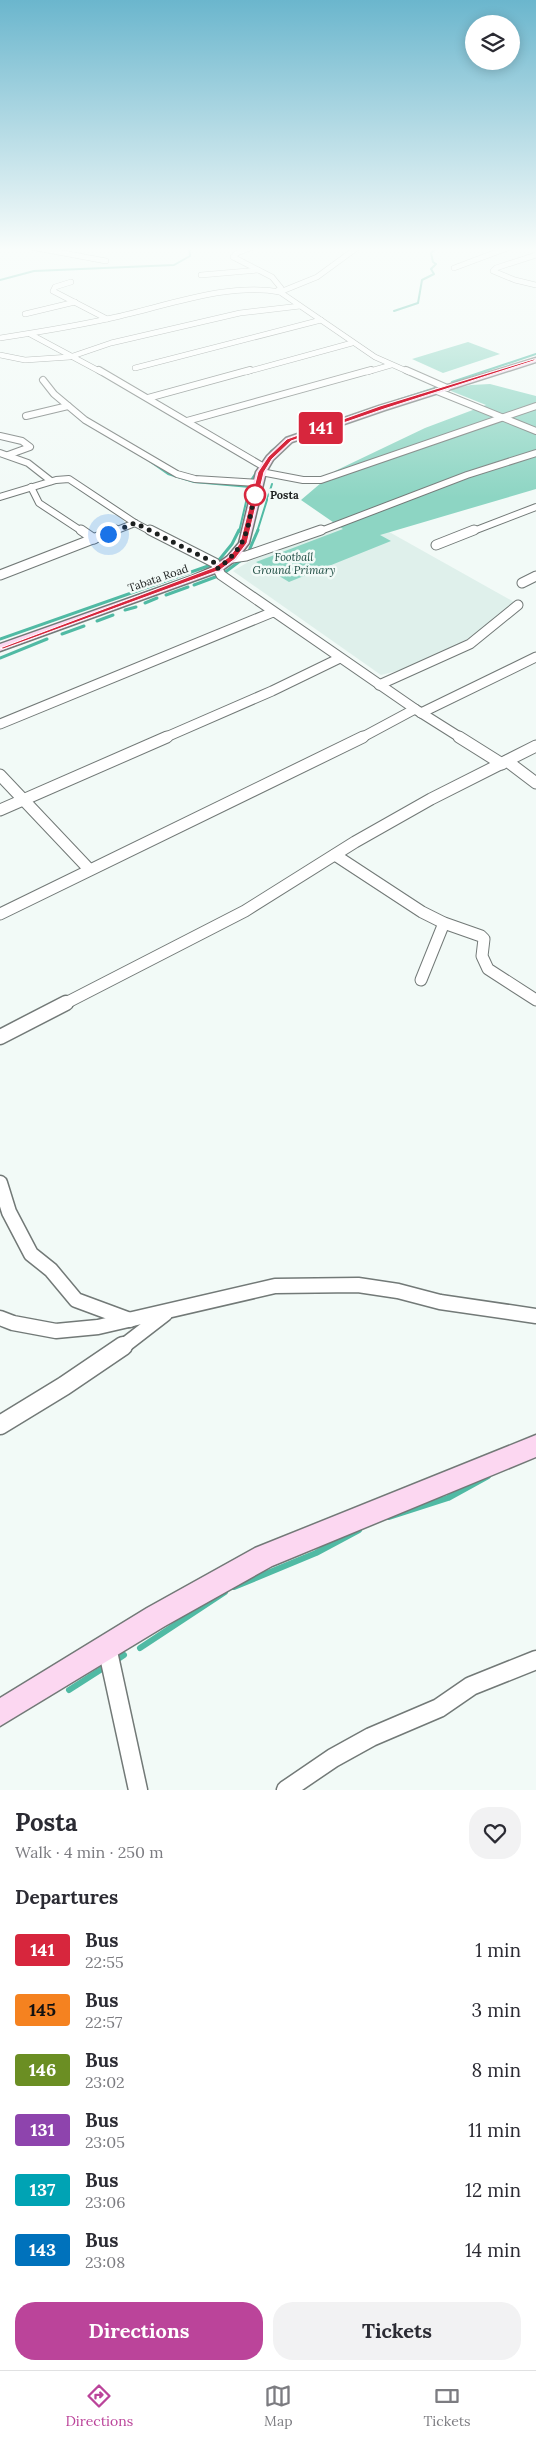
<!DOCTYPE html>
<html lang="en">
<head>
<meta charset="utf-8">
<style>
	body { margin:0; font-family:Lora,serif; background:#f2f2f3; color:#2b2b33; height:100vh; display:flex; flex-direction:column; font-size:19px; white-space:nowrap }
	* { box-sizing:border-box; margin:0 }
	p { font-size:16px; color:#7c7c81 }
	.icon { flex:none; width:28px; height:28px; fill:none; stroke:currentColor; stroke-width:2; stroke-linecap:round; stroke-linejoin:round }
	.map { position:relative; height:1790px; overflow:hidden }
	.panel { display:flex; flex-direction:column; background:#fff; flex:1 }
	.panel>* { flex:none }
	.badge { padding:0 10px; border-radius:4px; font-size:18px; line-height:32px }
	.controls { position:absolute; left:465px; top:15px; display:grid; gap:10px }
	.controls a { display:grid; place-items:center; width:55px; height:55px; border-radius:50%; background:#fff; box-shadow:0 2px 12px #0003; font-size:25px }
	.you { position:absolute; width:25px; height:25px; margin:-12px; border:4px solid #fff; border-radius:50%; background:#1a73e8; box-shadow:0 0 0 8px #1a73e833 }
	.map>.badge { position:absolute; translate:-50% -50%; box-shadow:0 0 0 2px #fff }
	h2 { padding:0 15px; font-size:19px; line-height:45px }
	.round { display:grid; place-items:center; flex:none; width:52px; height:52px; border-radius:20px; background:#f2f2f3 }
	.head { display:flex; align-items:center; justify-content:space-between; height:85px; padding:0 15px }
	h1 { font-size:24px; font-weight:800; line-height:38px }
	.cta { display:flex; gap:10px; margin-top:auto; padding:10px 15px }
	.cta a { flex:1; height:58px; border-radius:20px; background:#bb449a; color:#fff; font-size:20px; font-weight:800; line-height:58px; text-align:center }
	.cta a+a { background:#f2f2f3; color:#2b2b33 }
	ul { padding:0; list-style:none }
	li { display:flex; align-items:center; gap:15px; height:60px; padding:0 15px }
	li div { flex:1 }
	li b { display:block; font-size:19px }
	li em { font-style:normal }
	li .badge { min-width:55px; font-weight:700; text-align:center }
	.tab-bar { display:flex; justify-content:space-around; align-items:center; height:70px; border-top:1px solid #e1e1e2; background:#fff; font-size:14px; color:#7c7c81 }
	.tab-bar a { display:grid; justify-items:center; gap:2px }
	.tab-bar .on { color:#bb449a }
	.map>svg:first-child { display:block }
	.built { fill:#dff0eb }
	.green { fill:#8dd5c3 }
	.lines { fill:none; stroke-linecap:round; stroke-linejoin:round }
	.stream-far2 { stroke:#50baa4; stroke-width:2 }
	.stream-far1 { stroke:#50baa4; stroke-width:3 }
	.stream { stroke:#50baa4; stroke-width:6 }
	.street-far5-casing { stroke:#727977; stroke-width:6 }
	.street-far4-casing { stroke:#727977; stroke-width:8 }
	.street-far3-casing { stroke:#727977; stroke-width:11 }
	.street-far2-casing { stroke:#727977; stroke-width:13 }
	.street-far1-casing { stroke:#727977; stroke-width:17 }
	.street-casing { stroke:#727977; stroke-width:21 }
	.secondary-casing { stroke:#727977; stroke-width:3 }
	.street-far5 { stroke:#fff; stroke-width:5 }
	.street-far4 { stroke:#fff; stroke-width:6 }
	.street-far3 { stroke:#fff; stroke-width:9 }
	.street-far2 { stroke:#fff; stroke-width:11 }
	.street-far1 { stroke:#fff; stroke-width:14 }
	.street { stroke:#fff; stroke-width:18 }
	.secondary { fill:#fcd7f1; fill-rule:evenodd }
	.line { fill:#d7263d; stroke:#fff }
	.walk { stroke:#1d201f; stroke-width:5; stroke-dasharray:0 9 }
	.stop-dot { fill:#fff; stroke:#d7263d; stroke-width:2.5 }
	.labels { text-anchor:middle; stroke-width:5; stroke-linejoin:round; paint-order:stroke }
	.far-stop-label { font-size:11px; font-weight:bold; fill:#1d201f; stroke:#f2faf7; text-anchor:start }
	.far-park-label { font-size:11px; font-style:italic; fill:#1b4a40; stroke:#f2faf7 }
	.far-street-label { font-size:11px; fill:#1d201f; stroke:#f2faf7 }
</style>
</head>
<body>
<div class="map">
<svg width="536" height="1790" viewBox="0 0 536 1790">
	<rect width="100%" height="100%" fill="#f2faf7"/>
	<!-- built -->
	<path class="built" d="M 349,522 L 375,524 L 516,603 L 466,640 L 443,653 L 409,668 L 381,675 L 233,571 L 250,561 Z"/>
	<!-- green -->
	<g class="green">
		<path d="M 468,342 L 500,354 L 443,373 L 412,359 Z"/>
		<path d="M 490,384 L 536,396 L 536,489 L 380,535 L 391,541 L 289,582 L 256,562 L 343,529 L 301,500 L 335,471 L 425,428 L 486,405 L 451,391 L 452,389 L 471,385 Z"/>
	</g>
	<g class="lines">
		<!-- stream-far2 -->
		<g class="stream-far2">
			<path d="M 0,280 L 34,271 L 174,265 L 190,256 L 189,247"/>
			<path d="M 394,311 L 418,303 L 422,280 L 434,274 L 431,269 L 436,264 L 433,262 L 431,253 L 439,247"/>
			<path d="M 452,382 L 536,354"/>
			<path d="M 398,400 L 441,386"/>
			<path d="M 296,435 L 360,413"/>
			<path d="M 148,460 L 168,474 L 194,482 L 250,487"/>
			<path d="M 251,480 L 271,451 L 287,439"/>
			<path d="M 239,532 L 250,485"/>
			<path d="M 257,532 L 272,484"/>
		</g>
		<!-- stream-far1 -->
		<g class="stream-far1">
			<path d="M 248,553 L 258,530"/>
			<path d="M 219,560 L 232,544 L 239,530"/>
			<path d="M 224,573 L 244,558"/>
			<path d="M 194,585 L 218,576"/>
			<path d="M 166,595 L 188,587"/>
			<path d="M 145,603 L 157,598"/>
			<path d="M 125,610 L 136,607"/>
			<path d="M 97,621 L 113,615"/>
			<path d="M 62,634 L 84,626"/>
			<path d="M 0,639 L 211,565"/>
			<path d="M 0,658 L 47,639"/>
		</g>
		<!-- stream -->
		<g class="stream">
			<path d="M 389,1517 L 448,1498 L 488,1476"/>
			<path d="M 234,1587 L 316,1553 L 359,1530"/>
			<path d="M 140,1648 L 225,1592"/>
			<path d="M 115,1661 L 124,1655"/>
			<path d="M 69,1690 L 105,1667"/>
		</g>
		<defs>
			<g id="street-far5">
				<path d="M 31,247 L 106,261"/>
				<path d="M 253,247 L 237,253 L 233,257 L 272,277 L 281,288 L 277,291"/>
				<path d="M 536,255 L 496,268 L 493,271 L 515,280 L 536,285"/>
				<path d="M 454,268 L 510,247"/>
				<path d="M 201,275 L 258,270"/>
				<path d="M 71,282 L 55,287 L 53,291 L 107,319"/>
				<path d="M 280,292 L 317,277 L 358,247"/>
				<path d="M 25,314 L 75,302"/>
				<path d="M 30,334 L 101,372"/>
				<path d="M 0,338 C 39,332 77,326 116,317 C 166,306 229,282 280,292 L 375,357 L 409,372"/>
				<path d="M 0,355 L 25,360 L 70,357 L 111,343 L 240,313 L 300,306"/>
				<path d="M 135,368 L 321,320"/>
				<path d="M 246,372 L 352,343"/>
				<path d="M 367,372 L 391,365"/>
			</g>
			<g id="street-far4">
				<path d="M 99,370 L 264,467"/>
				<path d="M 406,370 L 447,388"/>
				<path d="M 43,380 L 54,394 L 85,420 L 177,474 L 195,479 L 258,483"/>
				<path d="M 437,391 L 536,431"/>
				<path d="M 148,398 L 250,370"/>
				<path d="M 26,416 L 68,406"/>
				<path d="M 187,421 L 371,370"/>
				<path d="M 0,436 L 22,441 L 30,447 L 8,455"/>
				<path d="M 0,453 L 28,463 L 51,481"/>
				<path d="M 261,472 L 303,480 L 321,480 L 536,406"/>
				<path d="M 31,487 L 39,503 L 83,532"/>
				<path d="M 0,497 L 56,480 L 69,479 L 135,523 L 152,532"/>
				<path d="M 112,532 L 135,523"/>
				<path d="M 318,532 L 467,475 L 536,453"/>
				<path d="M 471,532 L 536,507"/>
			</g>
			<g id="street-far3">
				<path d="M 81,530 L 94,539"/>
				<path d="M 150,530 L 215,563 L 221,575 L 415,709 L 461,738"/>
				<path d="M 436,545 L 474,530"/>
				<path d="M 232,558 L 246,556 L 321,530"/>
				<path d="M 0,575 L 116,530"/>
				<path d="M 522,583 L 536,576"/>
				<path d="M 379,685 L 470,644 L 518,605"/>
				<path d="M 421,713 L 536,657"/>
				<path d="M 0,724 L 273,612"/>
				<path d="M 164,738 L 272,691 L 340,658"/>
				<path d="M 361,738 L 415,709"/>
			</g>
			<g id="street-far2">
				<path d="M 459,737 L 502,764"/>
				<path d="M 507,761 L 536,783"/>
				<path d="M 0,775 L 88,868"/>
				<path d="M 0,810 L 167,737"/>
				<path d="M 335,855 L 422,912 L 444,923 L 481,936 L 484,939 L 482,956 L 488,969 L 536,1000"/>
				<path d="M 0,914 L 363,737"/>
				<path d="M 421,980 L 444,923"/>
				<path d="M 64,1004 L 245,911 L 355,842 L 431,799 L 536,746"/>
			</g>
			<g id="street-far1">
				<path d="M 0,1037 L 66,1003"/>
				<path d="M 0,1183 L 9,1212 L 31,1254 L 51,1270 L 76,1300 L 130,1320"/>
				<path d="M 0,1318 L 13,1323 L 56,1331 L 98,1327 L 275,1286 L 358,1285 L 398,1291 L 440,1302 L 536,1316"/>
				<path d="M 121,1348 L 165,1314"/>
			</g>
			<g id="street">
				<path d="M 0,1425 L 64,1386 L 123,1346"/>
				<path d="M 107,1647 L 138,1790"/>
				<path d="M 286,1790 L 333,1758 L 371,1737 L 439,1708 L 471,1686 L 536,1660"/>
			</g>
			<g id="secondary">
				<path d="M 536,358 L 536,362 L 385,410 L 292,442 L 273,460 L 266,472 L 249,543 L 236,560 L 221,571 L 0,651 L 0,644 L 192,576 L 213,567 L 228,556 L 239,543 L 256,472 L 267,456 L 286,438 L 379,406 Z"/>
				<path d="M 536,1435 L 536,1457 L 272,1566 L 165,1626 L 0,1726 L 0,1698 L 147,1608 L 255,1548 Z"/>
			</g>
		</defs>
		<!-- street-far5 casing -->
		<use href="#street-far5" class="street-far5-casing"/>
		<!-- street-far4 casing -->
		<use href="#street-far4" class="street-far4-casing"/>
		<!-- street-far3 casing -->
		<use href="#street-far3" class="street-far3-casing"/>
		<!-- street-far2 casing -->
		<use href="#street-far2" class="street-far2-casing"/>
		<!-- street-far1 casing -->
		<use href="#street-far1" class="street-far1-casing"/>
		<!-- street casing -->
		<use href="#street" class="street-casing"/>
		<!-- secondary casing -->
		<use href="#secondary" class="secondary-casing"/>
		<!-- street-far5 -->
		<use href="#street-far5" class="street-far5"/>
		<!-- street-far4 -->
		<use href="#street-far4" class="street-far4"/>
		<!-- street-far3 -->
		<use href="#street-far3" class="street-far3"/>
		<!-- street-far2 -->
		<use href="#street-far2" class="street-far2"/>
		<!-- street-far1 -->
		<use href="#street-far1" class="street-far1"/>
		<!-- street -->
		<use href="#street" class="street"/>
		<!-- secondary -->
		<use href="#secondary" class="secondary"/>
	</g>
	<!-- sky -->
	<linearGradient id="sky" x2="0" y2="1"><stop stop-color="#6bb6cd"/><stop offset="0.5" stop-color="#f9fdfb"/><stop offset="1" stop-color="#f9fdfb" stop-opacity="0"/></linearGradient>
	<rect width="536" height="498" fill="url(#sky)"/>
	<!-- line -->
	<path class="line" d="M 534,359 L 536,360 L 384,409 L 291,441 L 272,459 L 264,472 L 247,543 L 235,559 L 220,570 L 3,649 L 0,648 L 215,567 L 230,556 L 240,543 L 258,472 L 268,457 L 287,439 L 380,406 Z"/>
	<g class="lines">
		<!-- walk -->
		<path class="walk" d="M 108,534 L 135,523 L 215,563 L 217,569 C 249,545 246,531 255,495"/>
	</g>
	<!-- markers -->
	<circle class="stop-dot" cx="255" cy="495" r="10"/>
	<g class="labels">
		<!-- far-stop labels -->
		<g class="far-stop-label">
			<text x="270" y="499">Posta</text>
		</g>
		<!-- far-park labels -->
		<g class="far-park-label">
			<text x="294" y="561">Football<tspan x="294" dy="13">Ground Primary</tspan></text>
		</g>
		<!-- far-street labels -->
		<g class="far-street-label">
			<text transform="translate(158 578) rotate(-19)" y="4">Tabata Road</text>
		</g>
	</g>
</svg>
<div class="controls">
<a><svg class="icon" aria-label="layers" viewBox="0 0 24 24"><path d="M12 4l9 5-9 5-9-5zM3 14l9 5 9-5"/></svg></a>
</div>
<div class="you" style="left:108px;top:534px"></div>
<b class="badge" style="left:321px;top:428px;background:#d7263d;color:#fff">141</b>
</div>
<section class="panel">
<div class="head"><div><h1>Posta</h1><p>Walk · 4 min · 250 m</p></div><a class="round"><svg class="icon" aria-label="heart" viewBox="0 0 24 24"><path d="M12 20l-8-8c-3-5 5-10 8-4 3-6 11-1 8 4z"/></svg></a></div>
<h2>Departures</h2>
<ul>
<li><span class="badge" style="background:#d7263d;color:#fff">141</span><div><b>Bus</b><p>22:55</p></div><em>1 min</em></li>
<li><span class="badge" style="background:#f58220;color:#111">145</span><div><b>Bus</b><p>22:57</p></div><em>3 min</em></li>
<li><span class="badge" style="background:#6b8e23;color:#fff">146</span><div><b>Bus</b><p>23:02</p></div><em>8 min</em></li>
<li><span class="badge" style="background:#8e44ad;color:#fff">131</span><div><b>Bus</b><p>23:05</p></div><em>11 min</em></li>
<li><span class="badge" style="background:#00a3b4;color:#fff">137</span><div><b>Bus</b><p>23:06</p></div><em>12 min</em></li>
<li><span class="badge" style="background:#0072bc;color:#fff">143</span><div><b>Bus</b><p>23:08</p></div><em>14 min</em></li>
</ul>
<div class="cta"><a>Directions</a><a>Tickets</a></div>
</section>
<nav class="tab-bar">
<a class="on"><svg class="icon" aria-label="directions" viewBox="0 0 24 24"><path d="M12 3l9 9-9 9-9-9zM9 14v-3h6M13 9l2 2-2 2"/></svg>Directions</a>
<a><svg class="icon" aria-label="map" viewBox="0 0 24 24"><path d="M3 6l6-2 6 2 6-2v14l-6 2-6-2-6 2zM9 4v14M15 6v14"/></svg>Map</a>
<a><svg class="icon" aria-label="tickets" viewBox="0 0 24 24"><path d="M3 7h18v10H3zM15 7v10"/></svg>Tickets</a>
</nav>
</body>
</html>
